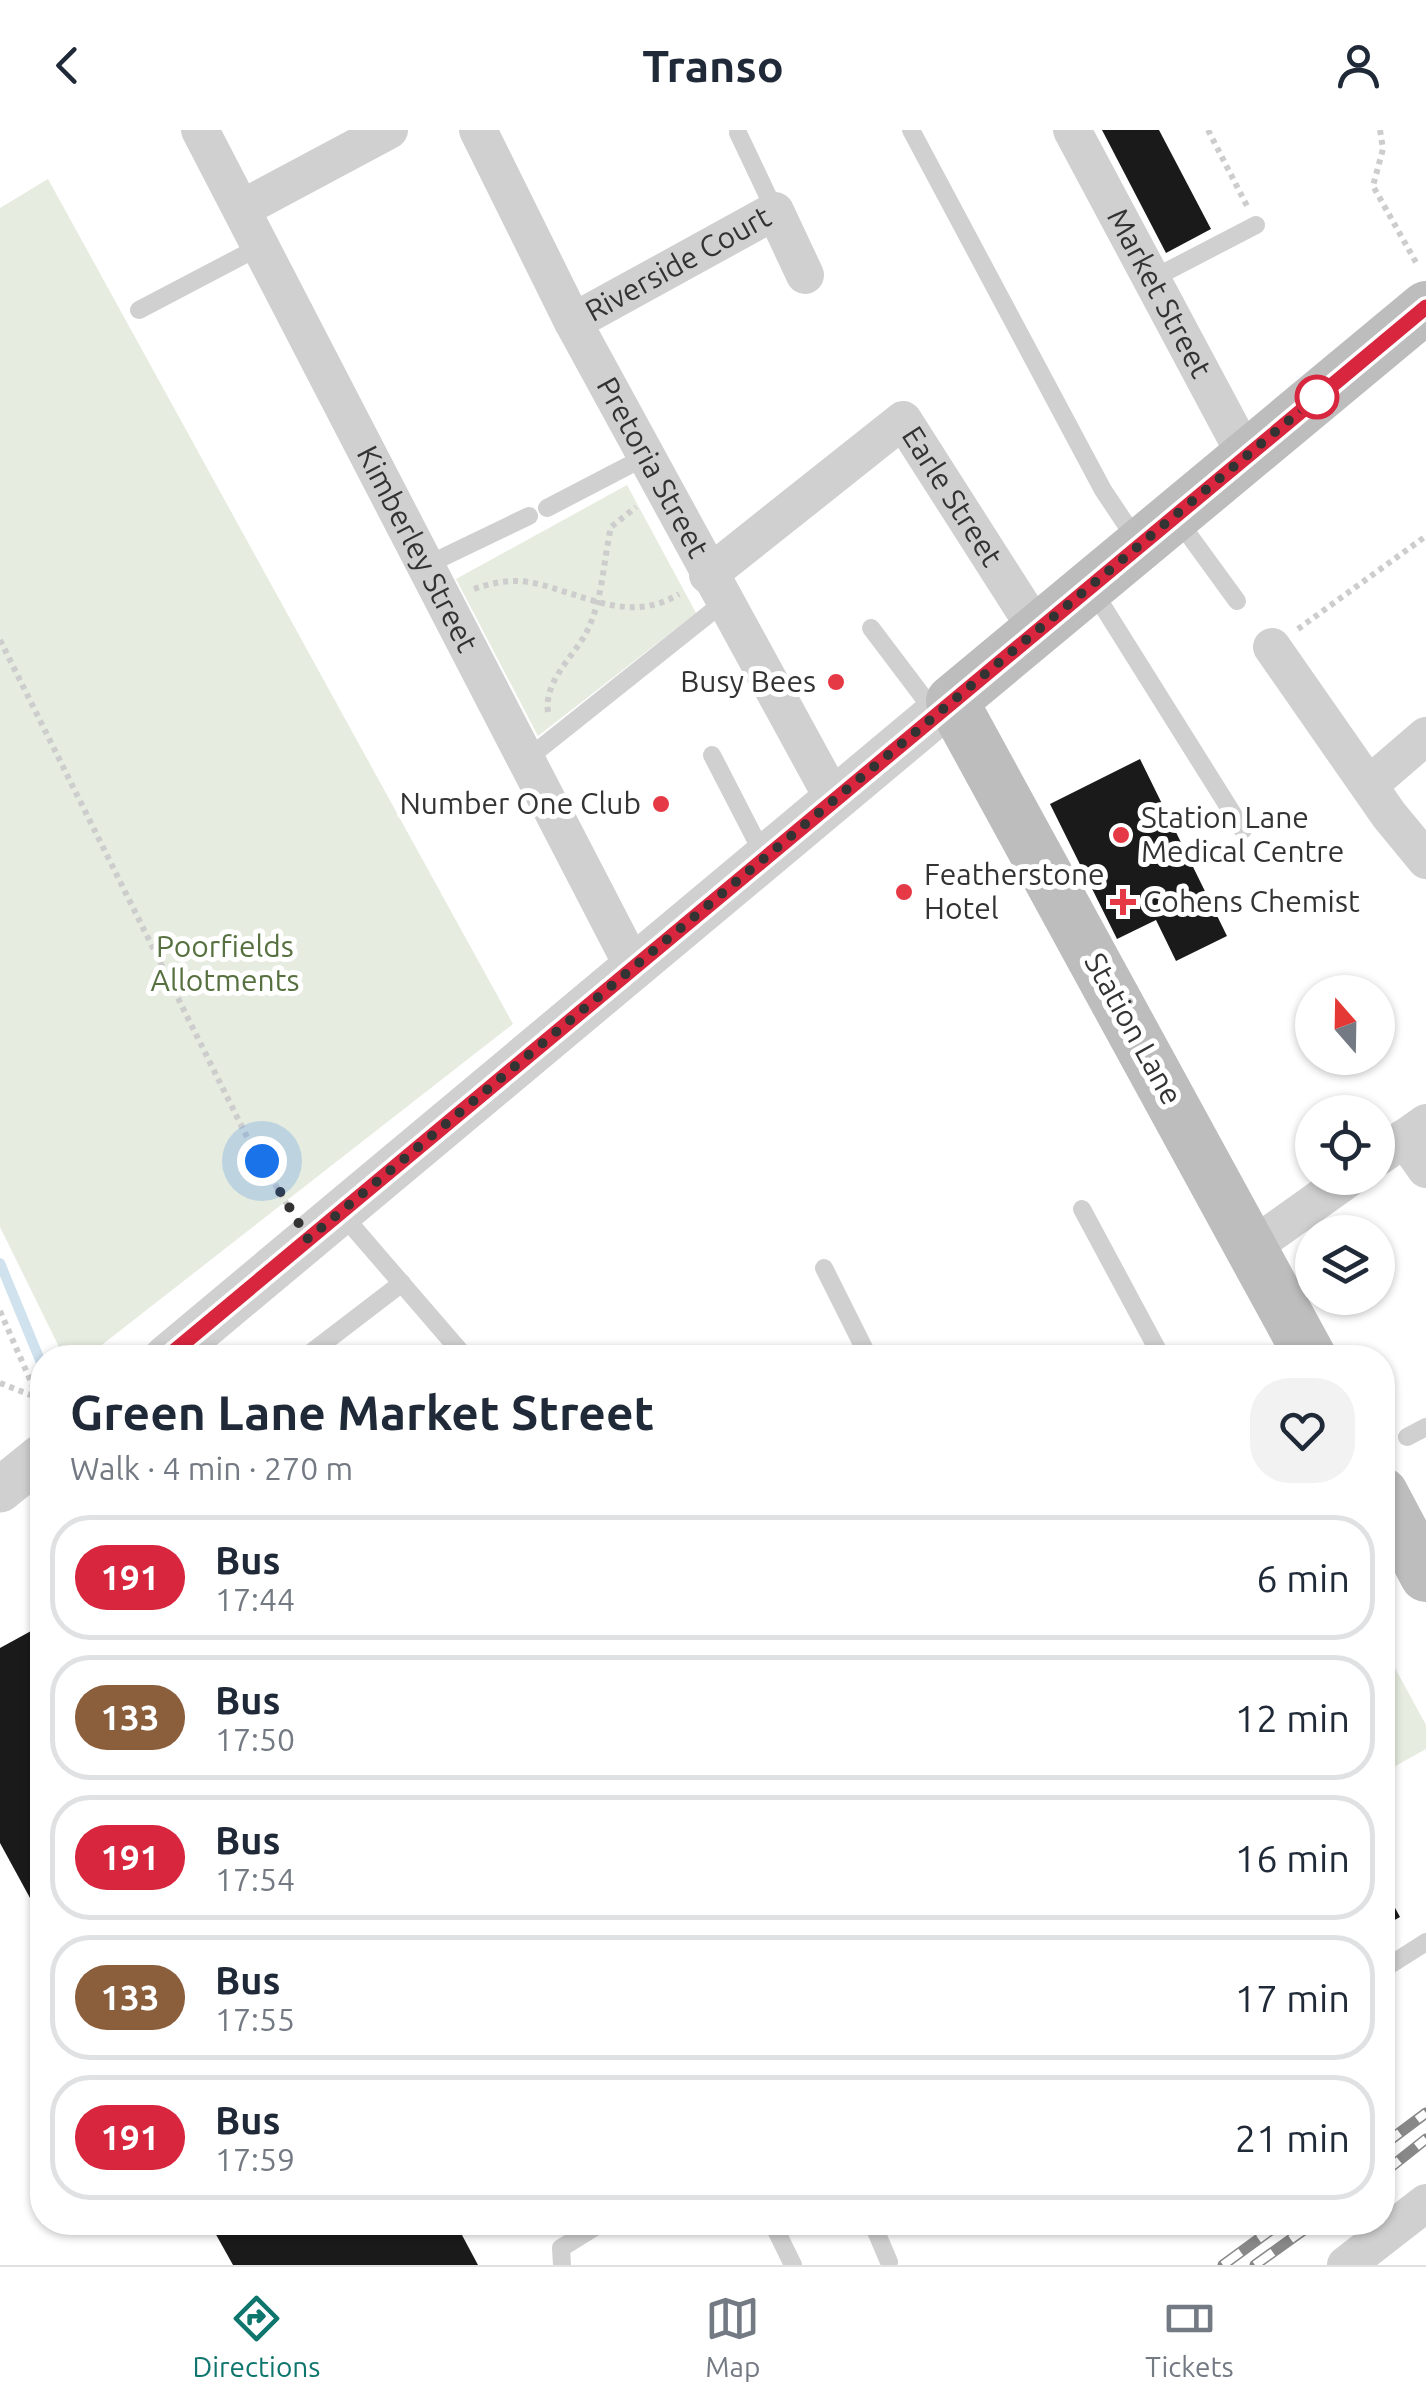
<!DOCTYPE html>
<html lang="en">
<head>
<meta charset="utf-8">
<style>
	body { margin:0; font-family:Ubuntu,sans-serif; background:#f2f2f3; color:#1f2937; height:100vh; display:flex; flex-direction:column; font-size:38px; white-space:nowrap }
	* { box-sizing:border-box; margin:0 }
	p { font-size:32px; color:#747a83 }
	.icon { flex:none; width:55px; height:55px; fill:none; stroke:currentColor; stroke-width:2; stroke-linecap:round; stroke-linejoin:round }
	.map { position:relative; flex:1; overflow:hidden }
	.side { position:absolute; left:30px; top:1215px; width:1365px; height:890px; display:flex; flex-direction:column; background:#fff; border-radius:40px; box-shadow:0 2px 8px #0004 }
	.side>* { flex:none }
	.badge { padding:0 20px; border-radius:32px; font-size:35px; line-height:65px }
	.needle { width:65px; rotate:340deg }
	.controls { position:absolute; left:1295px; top:845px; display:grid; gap:20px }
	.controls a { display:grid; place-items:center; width:100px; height:100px; border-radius:50%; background:#fff; box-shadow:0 2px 8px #0004; font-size:50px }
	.you { position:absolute; width:50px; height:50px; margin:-25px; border:8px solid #fff; border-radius:50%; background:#1a73e8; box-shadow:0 0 0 15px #1a73e833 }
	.map>.badge { position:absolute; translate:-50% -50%; box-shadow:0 0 0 5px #fff }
	.round { display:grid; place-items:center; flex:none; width:105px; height:105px; border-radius:40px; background:#f2f2f3 }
	.head { display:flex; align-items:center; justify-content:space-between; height:170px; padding:0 40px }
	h1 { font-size:48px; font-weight:700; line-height:75px }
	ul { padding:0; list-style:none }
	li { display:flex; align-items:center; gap:30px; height:125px; margin:0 20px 15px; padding:0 20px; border:5px solid #e0e1e3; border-radius:40px }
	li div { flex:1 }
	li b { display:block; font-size:38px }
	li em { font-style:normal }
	li .badge { min-width:110px; font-weight:700; text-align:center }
	header { display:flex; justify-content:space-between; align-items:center; height:130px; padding:0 40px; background:#fff; font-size:45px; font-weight:700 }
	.menu { display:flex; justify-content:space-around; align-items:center; height:140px; border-top:2px solid #e0e1e3; background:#fff; font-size:28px; color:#747a83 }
	.menu a { display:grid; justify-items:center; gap:5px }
	.menu .active { color:#0f766e }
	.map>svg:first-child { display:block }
	.green { fill:#e6ecdf }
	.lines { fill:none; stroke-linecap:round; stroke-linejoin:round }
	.stream { stroke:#cfe2ee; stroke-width:10 }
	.building { fill:#1a1a1a }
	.path { stroke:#cdcdcd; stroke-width:6; stroke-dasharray:5 5; stroke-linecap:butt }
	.service { stroke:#d0d0d0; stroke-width:18 }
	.minor { stroke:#d0d0d0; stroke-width:38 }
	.tertiary { stroke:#d0d0d0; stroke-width:45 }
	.secondary { stroke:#bdbdbd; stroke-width:52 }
	.rail-casing { stroke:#888; stroke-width:11 }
	.rail { stroke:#fff; stroke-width:8; stroke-dasharray:22; stroke-linecap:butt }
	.line-casing { stroke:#fff; stroke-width:22 }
	.line { stroke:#d7263d; stroke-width:15 }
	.walk { stroke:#333; stroke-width:10; stroke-dasharray:0 18 }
	.stop-dot { fill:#fff; stroke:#d7263d; stroke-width:5 }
	.poi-dot { fill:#e63946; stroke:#fff; stroke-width:4 }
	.labels { text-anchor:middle; stroke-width:10; stroke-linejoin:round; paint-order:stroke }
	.street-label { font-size:30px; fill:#333; stroke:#fff }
	.poi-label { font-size:30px; fill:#333; stroke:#fff; text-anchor:start }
	.park-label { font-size:30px; fill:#56703f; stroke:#fff }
</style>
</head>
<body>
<header><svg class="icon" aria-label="back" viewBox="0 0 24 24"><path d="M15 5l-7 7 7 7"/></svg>Transo<svg class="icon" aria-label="person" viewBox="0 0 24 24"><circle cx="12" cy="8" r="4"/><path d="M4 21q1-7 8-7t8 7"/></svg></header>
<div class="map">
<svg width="1426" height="2135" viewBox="0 0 1426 2135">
	<rect width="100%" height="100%" fill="#fff"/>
	<!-- green -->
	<g class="green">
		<path d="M 48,49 L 513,894 L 85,1228 L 64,1227 L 0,1097 L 0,78 Z"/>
		<path d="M 627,355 L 696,483 L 538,606 L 456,449 Z"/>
		<path d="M 1383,1516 L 1426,1595 L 1426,1619 L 1383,1643 Z"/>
	</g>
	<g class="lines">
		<!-- stream -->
		<path class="stream" d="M 0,1133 L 42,1235"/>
	</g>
	<!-- building -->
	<g class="building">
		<path d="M 1102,0 L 1159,0 L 1211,99 L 1166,123 Z"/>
		<path d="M 1140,629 L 1227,806 L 1176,831 L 1156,790 L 1117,809 L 1050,674 Z"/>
		<path d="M 42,1495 L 42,1790 L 0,1713 L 0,1518 Z"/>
		<path d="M 1382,1754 L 1400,1787 L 1382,1797 Z"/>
		<path d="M 209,2092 L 455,2092 L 478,2135 L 233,2135 Z"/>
	</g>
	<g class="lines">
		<!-- path -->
		<g class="path">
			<path d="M 1208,0 L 1247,76"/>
			<path d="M 1380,0 L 1383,19 L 1373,56 L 1418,136"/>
			<path d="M 474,459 C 492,453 509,449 528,452 C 580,461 627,496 679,464"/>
			<path d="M 1298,499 L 1426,406"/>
			<path d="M 0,510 L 246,1005 L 289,1078"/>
			<path d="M 548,582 C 544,552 571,529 585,505 C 603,472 603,432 611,397 L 636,377"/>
			<path d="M 0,1181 L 42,1277"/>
			<path d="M 0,1253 L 33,1266"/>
		</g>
		<!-- service -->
		<g class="service">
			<path d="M 911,0 L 1103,360 L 1137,411"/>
			<path d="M 738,3 L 775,81"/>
			<path d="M 1152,149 L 1256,95"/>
			<path d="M 139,180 L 261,116"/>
			<path d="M 547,378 L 645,327"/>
			<path d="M 1178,390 L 1237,471"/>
			<path d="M 427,435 L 529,386"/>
			<path d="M 1092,459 L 1243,700"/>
			<path d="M 871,498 L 936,584"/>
			<path d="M 712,625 L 765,728"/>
			<path d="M 527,629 L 724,472"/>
			<path d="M 1082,1079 L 1162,1228"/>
			<path d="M 341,1083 L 466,1228"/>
			<path d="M 824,1138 L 869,1228"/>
			<path d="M 304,1228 L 402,1153"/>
			<path d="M 1407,1307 L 1426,1297"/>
			<path d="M 1382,1840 L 1426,1812"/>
			<path d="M 772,2092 L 793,2135"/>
			<path d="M 872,2092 L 889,2132"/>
			<path d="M 562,2135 L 561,2118 L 603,2092"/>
		</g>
		<!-- minor -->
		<g class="minor">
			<path id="s1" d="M 200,0 L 635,840"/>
			<path id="s2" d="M 478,0 L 573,192 L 834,670"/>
			<path id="s3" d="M 1072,0 L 1246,326"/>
			<path d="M 243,78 L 389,0"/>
			<path id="s4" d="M 573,192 L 775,81 L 805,145"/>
			<path id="s5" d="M 708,445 L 903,290 L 1037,500"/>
			<path d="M 1272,517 L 1389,685 L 1426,730"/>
			<path d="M 1369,655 L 1426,606"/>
			<path d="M 1404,1008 L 1426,1039"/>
			<path d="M 1378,1027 L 1426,993"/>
			<path d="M 1252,1117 L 1349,1048"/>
			<path d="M 1346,2135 L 1426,2073"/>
		</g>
		<!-- tertiary -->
		<g class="tertiary">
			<path d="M 166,1228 L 952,571"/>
			<path d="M 0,1360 L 42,1326"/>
		</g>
		<!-- secondary -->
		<g class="secondary">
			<path d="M 1311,1228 L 952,571 L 1426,177"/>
			<path d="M 1382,1363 L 1426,1446"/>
		</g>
		<defs>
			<g id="rail">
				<path d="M 1382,2016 L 1426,1983"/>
				<path d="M 1382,2044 L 1426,2009"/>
				<path d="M 1223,2135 L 1282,2092"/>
				<path d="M 1255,2135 L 1315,2092"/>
			</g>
		</defs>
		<!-- rail casing -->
		<use href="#rail" class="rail-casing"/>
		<!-- rail -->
		<use href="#rail" class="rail"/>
	</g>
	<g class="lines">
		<defs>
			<path id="line" d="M 166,1228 L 1426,177"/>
		</defs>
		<!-- line casing -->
		<use href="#line" class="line-casing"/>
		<!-- line -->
		<use href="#line" class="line"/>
		<!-- walk -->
		<path class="walk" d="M 262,1031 L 308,1109 L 1317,267"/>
	</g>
	<!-- markers -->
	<circle class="stop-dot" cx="1317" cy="267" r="20"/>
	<g class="poi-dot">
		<circle cx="836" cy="552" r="10"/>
		<circle cx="661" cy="674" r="10"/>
		<circle cx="1121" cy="705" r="10"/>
		<circle cx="904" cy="762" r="10"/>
		<path d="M1118 757h10v10h10v10h-10v10h-10v-10h-10v-10h10z"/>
	</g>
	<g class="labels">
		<!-- street labels -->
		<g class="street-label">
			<text dy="10" stroke="none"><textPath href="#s4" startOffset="120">Riverside Court</textPath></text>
			<text dy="10" stroke="none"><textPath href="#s3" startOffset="185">Market Street</textPath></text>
			<text dy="10" stroke="none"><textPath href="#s2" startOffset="380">Pretoria Street</textPath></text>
			<text dy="10" stroke="none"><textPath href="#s5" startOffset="340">Earle Street</textPath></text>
			<text dy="10" stroke="none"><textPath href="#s1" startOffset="472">Kimberley Street</textPath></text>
			<text transform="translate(1133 899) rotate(61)" y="10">Station Lane</text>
		</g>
		<!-- poi labels -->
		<g class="poi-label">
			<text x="816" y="562" text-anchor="end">Busy Bees</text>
			<text x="641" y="684" text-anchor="end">Number One Club</text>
			<text x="1141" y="698">Station Lane<tspan x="1141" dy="34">Medical Centre</tspan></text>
			<text x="924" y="755">Featherstone<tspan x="924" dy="34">Hotel</tspan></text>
			<text x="1143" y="782">Cohens Chemist</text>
		</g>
		<!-- park labels -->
		<g class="park-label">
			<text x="225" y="827">Poorfields<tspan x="225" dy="34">Allotments</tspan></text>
		</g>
	</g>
</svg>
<div class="controls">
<a><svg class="needle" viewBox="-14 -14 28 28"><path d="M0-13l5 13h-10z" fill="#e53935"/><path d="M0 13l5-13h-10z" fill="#747a83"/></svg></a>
<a><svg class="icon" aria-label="locate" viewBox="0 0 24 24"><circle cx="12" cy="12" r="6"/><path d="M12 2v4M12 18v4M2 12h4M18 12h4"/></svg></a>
<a><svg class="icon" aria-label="layers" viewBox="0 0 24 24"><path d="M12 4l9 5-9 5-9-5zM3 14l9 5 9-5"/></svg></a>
</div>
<div class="you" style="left:262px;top:1031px"></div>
<section class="side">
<div class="head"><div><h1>Green Lane Market Street</h1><p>Walk · 4 min · 270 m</p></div><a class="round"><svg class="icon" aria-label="heart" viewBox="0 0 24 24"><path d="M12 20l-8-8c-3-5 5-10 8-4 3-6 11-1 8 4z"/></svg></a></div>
<ul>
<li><span class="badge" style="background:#d7263d;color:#fff">191</span><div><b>Bus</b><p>17:44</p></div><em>6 min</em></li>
<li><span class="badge" style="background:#8b5e3c;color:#fff">133</span><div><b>Bus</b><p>17:50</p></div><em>12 min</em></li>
<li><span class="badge" style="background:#d7263d;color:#fff">191</span><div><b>Bus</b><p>17:54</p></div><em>16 min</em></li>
<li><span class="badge" style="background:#8b5e3c;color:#fff">133</span><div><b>Bus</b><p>17:55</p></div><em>17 min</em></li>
<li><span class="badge" style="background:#d7263d;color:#fff">191</span><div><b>Bus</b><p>17:59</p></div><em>21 min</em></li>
</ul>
</section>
</div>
<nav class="menu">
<a class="active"><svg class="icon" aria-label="directions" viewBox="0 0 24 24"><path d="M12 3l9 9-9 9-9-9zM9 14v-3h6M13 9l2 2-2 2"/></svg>Directions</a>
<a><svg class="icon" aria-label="map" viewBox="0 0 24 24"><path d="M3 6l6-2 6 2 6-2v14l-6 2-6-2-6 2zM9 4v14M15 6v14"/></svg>Map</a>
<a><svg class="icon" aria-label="tickets" viewBox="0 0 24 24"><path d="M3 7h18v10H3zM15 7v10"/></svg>Tickets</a>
</nav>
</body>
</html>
